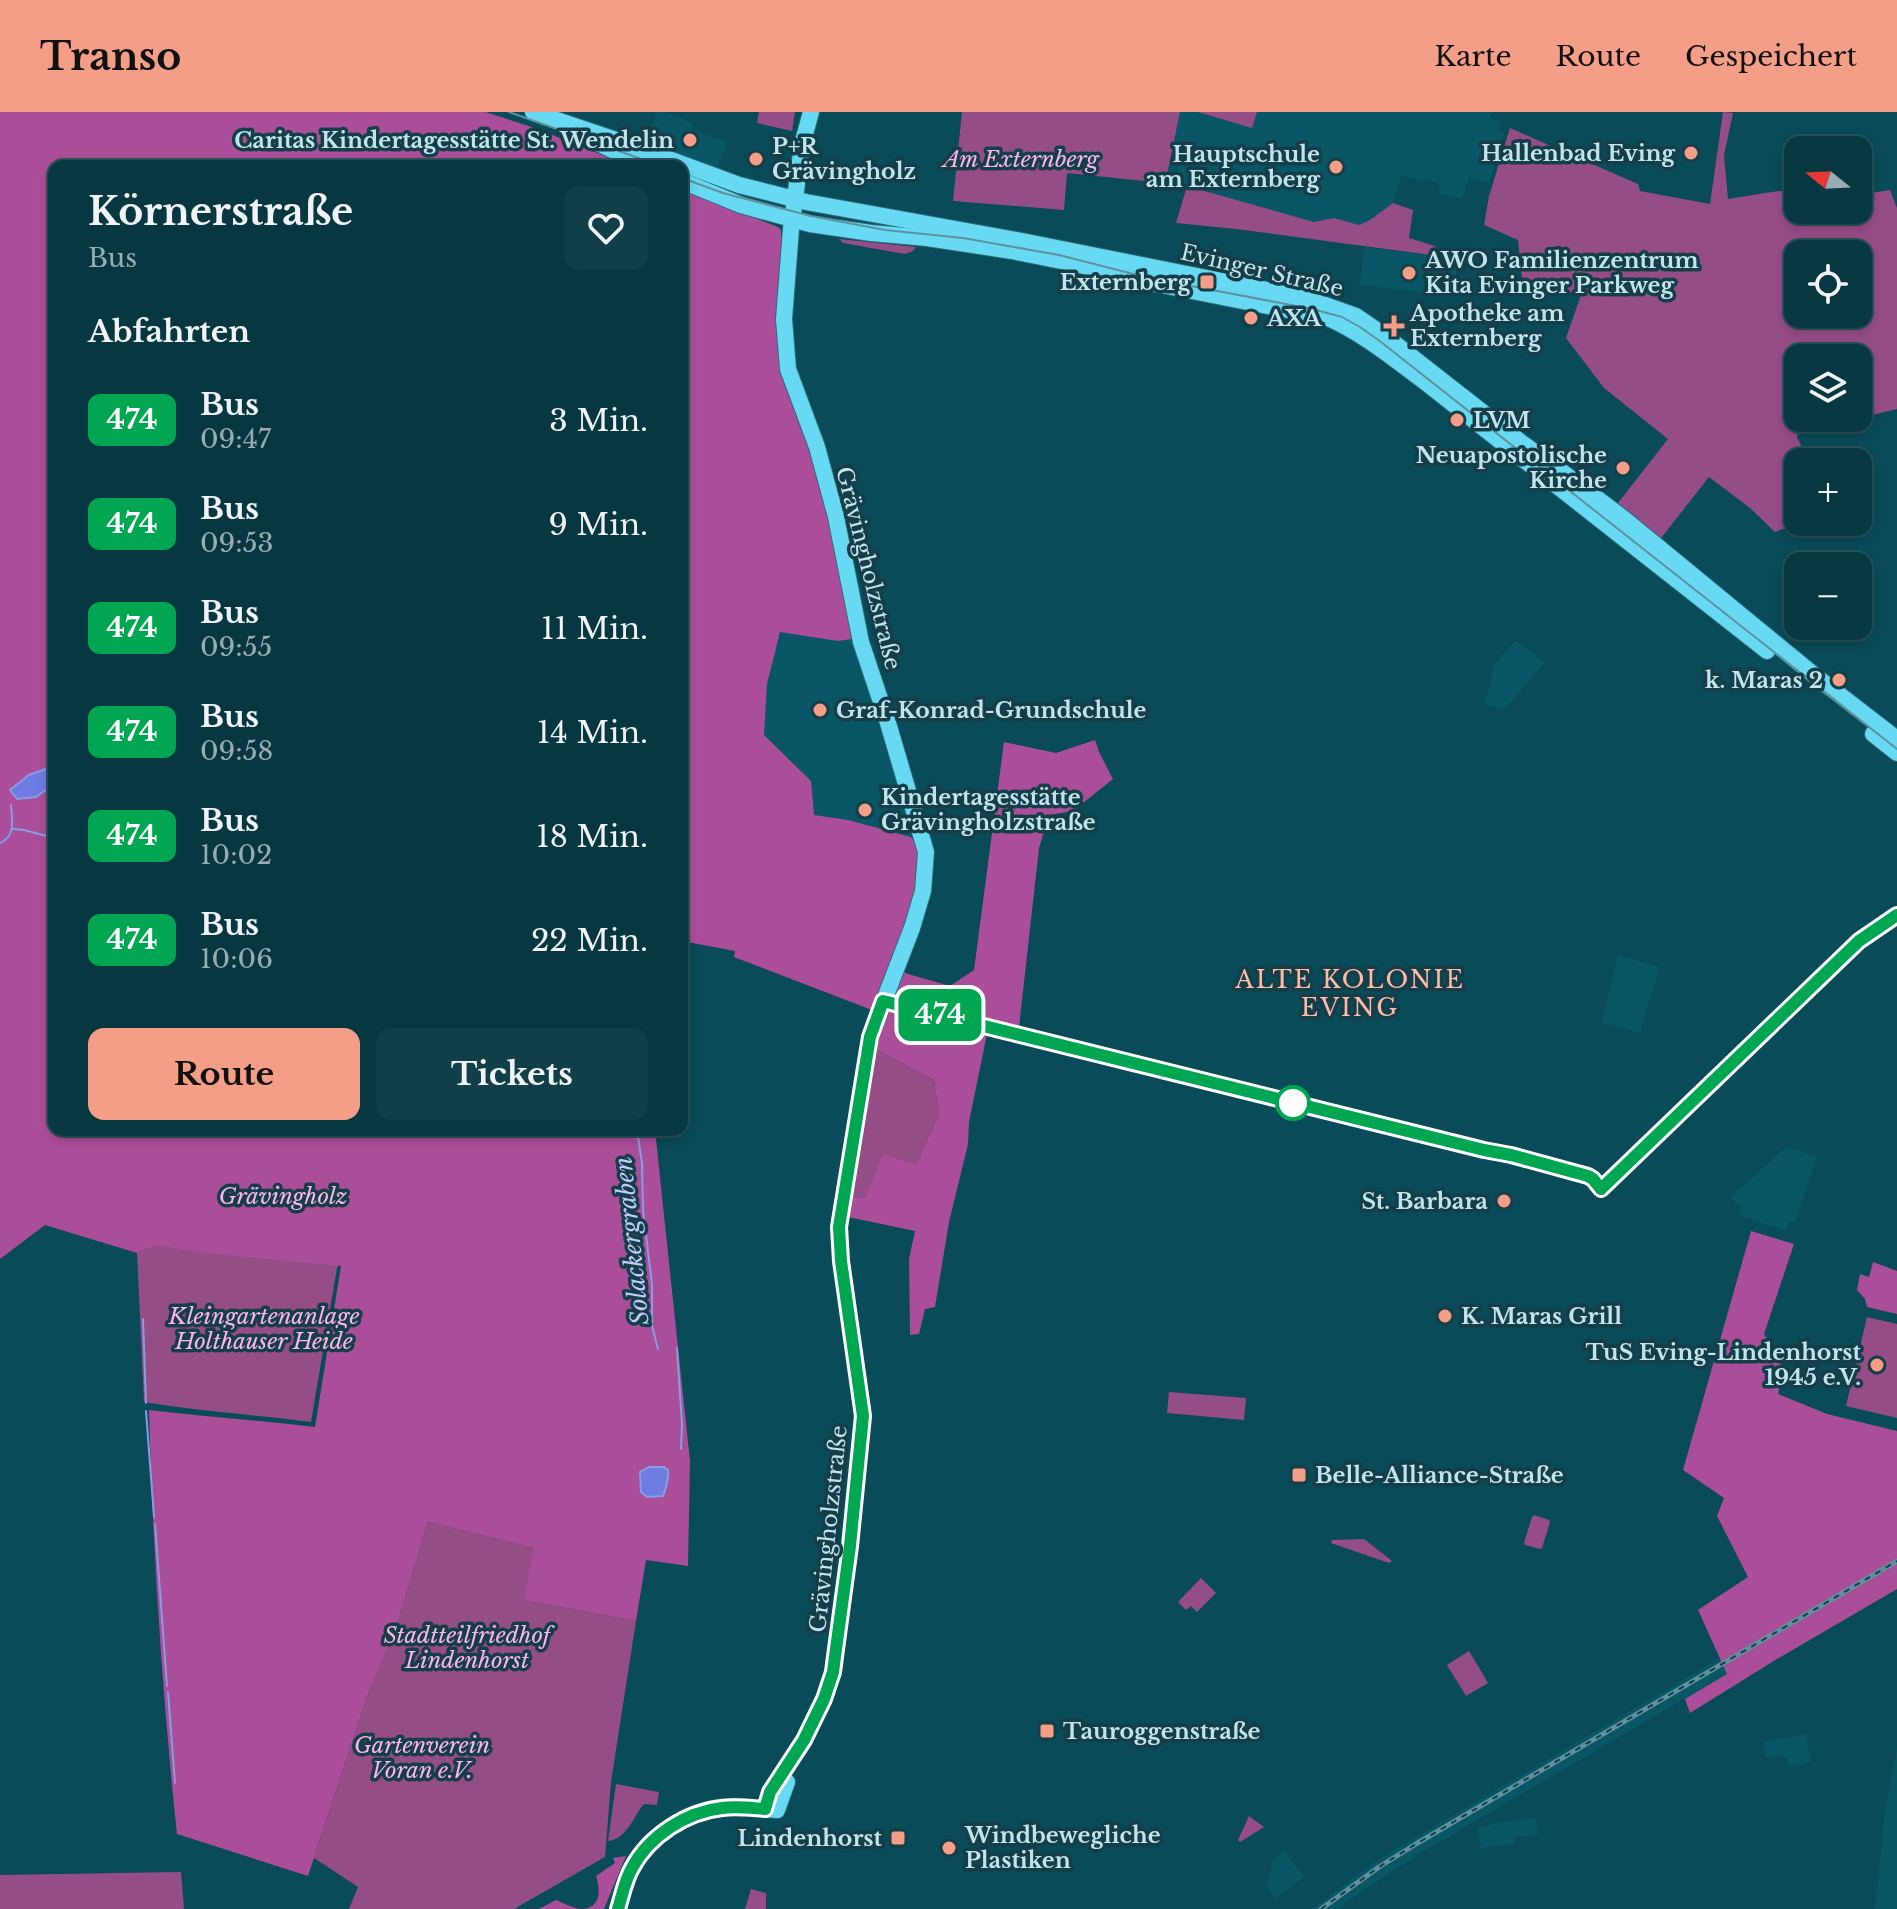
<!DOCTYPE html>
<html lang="de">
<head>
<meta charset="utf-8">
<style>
	body { margin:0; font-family:"Libre Baskerville",serif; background:#103f49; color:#f1f3f6; height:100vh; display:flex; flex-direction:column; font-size:30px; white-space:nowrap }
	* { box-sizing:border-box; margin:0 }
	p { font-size:26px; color:#98acb2 }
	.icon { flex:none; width:44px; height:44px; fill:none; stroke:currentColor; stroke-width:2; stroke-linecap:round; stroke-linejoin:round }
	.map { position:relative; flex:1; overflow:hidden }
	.drawer { position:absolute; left:48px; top:48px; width:640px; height:976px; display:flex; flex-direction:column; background:#073842; border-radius:16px; box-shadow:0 4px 12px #0003,0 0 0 2px #28525b }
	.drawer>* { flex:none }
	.badge { padding:0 16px; border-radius:12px; font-size:28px; line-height:52px }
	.needle { width:52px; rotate:288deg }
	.fabs { position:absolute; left:1784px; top:24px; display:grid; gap:16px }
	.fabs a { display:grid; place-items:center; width:88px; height:88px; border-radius:16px; background:#073842; box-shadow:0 4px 12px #0003,0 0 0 2px #28525b; font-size:40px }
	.map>.badge { position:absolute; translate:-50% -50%; box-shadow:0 0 0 4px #fff }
	h2 { padding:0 40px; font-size:30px; line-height:72px }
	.round { display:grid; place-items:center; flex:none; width:84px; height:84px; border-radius:16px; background:#103f49 }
	.headline { display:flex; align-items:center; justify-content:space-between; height:136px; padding:0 40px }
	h1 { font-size:38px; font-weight:700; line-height:60px }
	.cta { display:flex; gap:16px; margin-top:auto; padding:16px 40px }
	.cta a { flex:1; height:92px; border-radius:16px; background:#f49e88; color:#111; font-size:32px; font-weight:700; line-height:92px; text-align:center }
	.cta a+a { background:#103f49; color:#f1f3f6 }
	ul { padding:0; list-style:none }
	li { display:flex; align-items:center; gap:24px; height:104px; padding:0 40px }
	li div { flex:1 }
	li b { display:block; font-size:30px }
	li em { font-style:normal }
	li .badge { min-width:88px; font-weight:700; text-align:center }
	header { display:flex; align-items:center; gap:48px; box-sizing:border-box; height:112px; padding:0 40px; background:#f49e88; color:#111 }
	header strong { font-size:38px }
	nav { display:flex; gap:44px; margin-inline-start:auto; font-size:28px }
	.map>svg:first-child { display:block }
	.built { fill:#095766 }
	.green { fill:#954d86; fill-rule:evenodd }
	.forest { fill:#ab4e99; fill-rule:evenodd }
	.water { fill:#6f7ce2; stroke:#889ce6; stroke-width:2 }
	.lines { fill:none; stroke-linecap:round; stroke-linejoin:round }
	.stream { stroke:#889ce6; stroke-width:2 }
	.major-casing { stroke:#2e6a76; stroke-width:18 }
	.major { stroke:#68d9f3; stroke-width:16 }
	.tram { stroke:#5e929d; stroke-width:2 }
	.rail-casing { stroke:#5e929d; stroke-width:5 }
	.rail { stroke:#153e48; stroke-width:2; stroke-dasharray:6; stroke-linecap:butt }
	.line-casing { stroke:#fff; stroke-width:18 }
	.line { stroke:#00a651; stroke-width:12 }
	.poi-dot { fill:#f49e88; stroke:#153e48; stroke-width:3 }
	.stop-dot { fill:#fff; stroke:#00a651; stroke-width:4 }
	.labels { text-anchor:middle; stroke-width:7; stroke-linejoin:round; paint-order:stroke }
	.poi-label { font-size:22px; font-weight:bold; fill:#c1e5ee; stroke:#153e48; text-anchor:start }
	.park-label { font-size:22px; font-style:italic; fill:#fdb4eb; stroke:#153e48 }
	.street-label { font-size:22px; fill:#c1e5ee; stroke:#153e48 }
	.neighbourhood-label { font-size:24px; letter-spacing:2px; fill:#fdbbaa; stroke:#153e48 }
	.water-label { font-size:24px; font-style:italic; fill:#bfcafe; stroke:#153e48 }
</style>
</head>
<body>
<header>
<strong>Transo</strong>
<nav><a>Karte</a><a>Route</a><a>Gespeichert</a></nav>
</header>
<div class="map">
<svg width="1897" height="1797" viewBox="0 0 1897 1797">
	<rect width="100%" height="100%" fill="#094b58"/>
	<!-- built -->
	<g class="built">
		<path d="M 657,0 L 664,0 L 681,6 L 692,11 L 691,17 L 727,30 L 717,57 L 656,34 L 658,26 L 648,23 Z"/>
		<path d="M 1180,0 L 1491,0 L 1490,6 L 1501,9 L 1498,18 L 1504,21 L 1489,72 L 1469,65 L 1462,87 L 1439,82 L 1440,73 L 1438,71 L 1425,67 L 1424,70 L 1402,63 L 1393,91 L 1370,108 L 1359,113 L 1334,106 L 1314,110 L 1166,68 Z"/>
		<path d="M 1364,135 L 1458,147 L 1456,163 L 1465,165 L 1462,185 L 1360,173 Z"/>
		<path d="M 780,519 L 838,529 L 852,527 L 911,713 L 911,725 L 848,708 L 800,701 L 762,650 L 767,572 Z"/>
		<path d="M 1515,529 L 1523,533 L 1544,551 L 1504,598 L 1483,591 L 1490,576 L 1493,554 Z"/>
		<path d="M 1618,843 L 1658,855 L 1658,860 L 1640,921 L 1602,910 Z"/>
		<path d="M 1786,1035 L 1817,1045 L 1795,1111 L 1789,1109 L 1786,1119 L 1739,1103 L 1742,1093 L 1735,1090 L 1731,1085 Z"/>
		<path d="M 1759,1523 L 1749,1549 L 1419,1742 L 1349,1788 L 1339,1797 L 1312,1797 L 1373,1751 L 1418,1724 Z"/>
		<path d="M 1806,1622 L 1811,1650 L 1789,1654 L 1787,1646 L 1782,1643 L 1766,1646 L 1763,1630 Z"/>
		<path d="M 1897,1635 L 1897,1797 L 1875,1797 L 1885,1700 Z"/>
		<path d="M 1536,1706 L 1538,1723 L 1514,1725 L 1515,1732 L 1480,1736 L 1478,1716 L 1502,1710 Z"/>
		<path d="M 1284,1739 L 1304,1765 L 1275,1787 L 1267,1776 L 1273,1748 Z"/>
	</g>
	<!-- green -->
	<g class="green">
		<path d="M 0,0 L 486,0 L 529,14 L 631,54 L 54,54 L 54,1018 L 352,1046 L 338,1155 L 337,1156 L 311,1310 C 255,1303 199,1299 144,1290 L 137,1141 L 150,1135 L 4,1098 Z"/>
		<path d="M 759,0 L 795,0 L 792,19 L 757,11 Z"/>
		<path d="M 962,0 L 1180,0 L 1166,68 L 1154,70 L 1067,61 L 1064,98 L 953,89 Z"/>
		<path d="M 1198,0 L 1257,0 L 1252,16 Z"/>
		<path d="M 1723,0 L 1733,1 L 1724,43 L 1728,87 L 1798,76 L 1798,98 L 1858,98 L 1858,83 L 1890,78 L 1897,96 L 1897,297 L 1798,321 L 1797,325 L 1809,350 L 1798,350 L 1799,410 L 1775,420 L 1750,396 L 1709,365 L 1658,430 L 1614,396 L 1668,327 L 1604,276 L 1566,226 L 1581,183 L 1522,166 L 1518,128 L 1484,113 L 1489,84 L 1510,16 L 1638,72 L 1640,79 L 1710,92 ZM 1798,142 L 1858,142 L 1858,202 L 1798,202 ZM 1798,246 L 1858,246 L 1858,306 L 1798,306 Z"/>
		<path d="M 1187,74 L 1314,110 L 1334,106 L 1359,113 L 1370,108 L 1393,91 L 1413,98 L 1409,126 L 1435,134 L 1436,138 L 1431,143 L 1236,117 L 1176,111 Z"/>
		<path d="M 839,127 L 916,135 L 913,139 L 905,142 L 843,131 Z"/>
		<path d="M 877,938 L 934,968 L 939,1002 L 916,1054 L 865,1086 L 852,1084 Z"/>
		<path d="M 1867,1205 L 1897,1212 L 1897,1306 L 1846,1294 Z"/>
		<path d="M 1169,1280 L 1246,1286 L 1244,1308 L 1167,1301 Z"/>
		<path d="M 1534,1403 L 1549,1408 L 1550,1410 L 1542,1436 L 1540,1437 L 1525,1433 L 1524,1431 L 1532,1405 Z"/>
		<path d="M 428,1410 L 535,1436 L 523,1488 L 636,1509 L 611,1670 L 605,1745 L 514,1797 L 349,1797 L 358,1775 L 314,1746 L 367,1585 L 395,1519 Z"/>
		<path d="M 1364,1427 L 1392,1449 L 1389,1451 L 1331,1431 L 1332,1428 Z"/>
		<path d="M 1201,1466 L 1216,1481 L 1197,1500 L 1191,1494 L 1186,1498 L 1178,1490 Z"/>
		<path d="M 1469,1539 L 1488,1571 L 1466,1584 L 1447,1553 Z"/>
		<path d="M 616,1672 L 659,1680 L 657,1693 L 644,1692 C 633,1705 627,1727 608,1729 Z"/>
		<path d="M 1249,1704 L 1264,1715 L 1240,1730 L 1238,1728 Z"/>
		<path d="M 181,1760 L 184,1797 L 0,1797 L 0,1763 Z"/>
		<path d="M 751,1777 L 766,1781 L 766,1797 L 745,1797 Z"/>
	</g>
	<!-- forest -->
	<g class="forest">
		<path d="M 0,0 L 482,0 L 540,18 L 627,54 L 54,54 L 54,654 L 17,687 L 36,685 L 54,672 L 54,1018 L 655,1018 L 690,1349 L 688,1454 L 646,1448 L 636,1509 L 523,1488 L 534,1436 L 428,1410 L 395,1519 L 367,1585 L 308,1764 L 177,1722 C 162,1581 153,1440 149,1298 C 204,1305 260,1308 315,1315 L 341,1154 L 205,1141 L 156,1133 L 137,1141 L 45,1113 L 0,1147 ZM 669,1364 L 666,1369 L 666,1376 L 657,1385 L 647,1385 L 641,1380 L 641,1372 Z"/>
		<path d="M 682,77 L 778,115 L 781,118 L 782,139 L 777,225 L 781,253 L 810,339 L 827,383 L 852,527 L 838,529 L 780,520 L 767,572 L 764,623 L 811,669 L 814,703 L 848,708 L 911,725 L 925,740 L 916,783 L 891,853 L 908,862 L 950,874 L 974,858 L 1004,630 L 1056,641 L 1095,628 L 1099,640 L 1113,667 L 1073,699 L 1049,703 L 1039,736 L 1018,924 L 988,917 L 969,1010 L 968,1032 L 949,1110 L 935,1195 L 925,1197 L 919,1222 L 910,1223 L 909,1147 L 915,1119 L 848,1105 L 852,1084 L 865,1086 L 883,1042 L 916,1053 L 939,1002 L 934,968 L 877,938 L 878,923 L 872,898 L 734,845 L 735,839 L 682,829 Z"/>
		<path d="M 1751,1119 L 1794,1132 L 1764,1222 L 1783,1256 L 1778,1282 L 1827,1302 L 1897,1319 L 1897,1477 L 1777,1547 L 1690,1601 L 1685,1587 L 1727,1562 L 1698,1498 L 1748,1465 L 1717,1404 L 1724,1386 L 1683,1358 Z"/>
		<path d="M 1873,1150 L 1897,1159 L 1897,1202 L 1867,1195 L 1865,1187 L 1857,1178 L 1860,1162 L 1869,1165 Z"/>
		<path d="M 626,1744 L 604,1797 L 539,1797 L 556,1788 C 564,1791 574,1797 583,1797 C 602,1795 600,1777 596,1764 L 615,1751 L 613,1746 Z"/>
	</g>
	<!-- water -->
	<g class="water">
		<path d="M 54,654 L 54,672 L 36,685 L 17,687 L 10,678 L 29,663 Z"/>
		<path d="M 649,1355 L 664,1355 L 668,1358 C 669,1366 666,1376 663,1384 L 647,1385 L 641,1380 L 640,1360 Z"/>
	</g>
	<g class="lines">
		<!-- stream -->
		<g class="stream">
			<path d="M 12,717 L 24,718 L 54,726"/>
			<path d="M 0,731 C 16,724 12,709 11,693"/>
			<path d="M 637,1018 L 642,1051 L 643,1097 L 652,1173 L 652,1214 L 658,1237"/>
			<path d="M 143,1207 L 146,1291"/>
			<path d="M 677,1236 L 682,1313 L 681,1337"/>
			<path d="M 146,1299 L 154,1405"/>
			<path d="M 155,1412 L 167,1574"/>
			<path d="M 168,1580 L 175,1671"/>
		</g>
		<defs>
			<g id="major">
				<path d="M 533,0 L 628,32 L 739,73 L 806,90 L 1011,127 L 1262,177 L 1314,189 L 1356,204 L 1384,223 L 1522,331 L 1565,362 L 1623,406 L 1814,563 L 1897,627"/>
				<path d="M 594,29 L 645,54"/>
				<path d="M 682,69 L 741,93 L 810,112 L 871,121 L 927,126 L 1012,139 L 1081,153 L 1122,165 L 1328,206 C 1364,222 1394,247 1425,270 L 1767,539"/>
				<path d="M 1873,622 L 1897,641"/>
				<path d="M 765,1697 L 770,1680 L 804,1628 L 824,1587 L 833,1560 L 850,1434 L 863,1304 L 841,1149 L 839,1115 L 870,925 L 912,816 L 923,779 L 926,740 L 888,611 L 861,530 L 836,405 L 817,335 L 788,257 L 784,207 L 791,117 L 802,33 L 811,0"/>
				<path d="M 618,1797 C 622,1784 625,1769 632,1756 C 650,1723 689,1697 727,1695 C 744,1694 760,1697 777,1698 L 787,1670"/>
			</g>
		</defs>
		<!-- major casing -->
		<use href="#major" class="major-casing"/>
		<!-- major -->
		<use href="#major" class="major"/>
		<!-- tram -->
		<g class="tram">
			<path d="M 509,0 L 661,54"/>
			<path d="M 682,66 L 723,81 L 811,104 L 885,118 L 963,126 L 1059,143 L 1149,166 L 1312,197 L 1342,205 L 1360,215 L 1381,230 L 1897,637"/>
		</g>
		<defs>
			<path id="rail" d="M 1321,1797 L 1379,1755 L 1416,1732 L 1897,1449"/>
		</defs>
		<!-- rail casing -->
		<use href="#rail" class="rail-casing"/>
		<!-- rail -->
		<use href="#rail" class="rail"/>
	</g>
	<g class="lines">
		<defs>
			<path id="line" d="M 618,1797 C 622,1784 625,1768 632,1756 C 649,1724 686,1700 722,1696 C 736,1694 751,1696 765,1697 L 770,1680 L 804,1628 L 824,1587 L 833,1560 L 836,1537 L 850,1434 L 863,1304 L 841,1149 L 839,1115 L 870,925 L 883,889 L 1484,1038 L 1511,1043 L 1588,1064 L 1593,1067 L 1601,1077 L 1859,829 L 1897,803"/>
		</defs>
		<!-- line casing -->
		<use href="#line" class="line-casing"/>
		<!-- line -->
		<use href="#line" class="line"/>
	</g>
	<!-- markers -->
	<g class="poi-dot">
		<circle cx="690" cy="28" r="8"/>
		<circle cx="1691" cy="41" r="8"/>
		<circle cx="756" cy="47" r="8"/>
		<circle cx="1336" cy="55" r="8"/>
		<circle cx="1409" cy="161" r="8"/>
		<rect x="1199" y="162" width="16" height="16" rx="4"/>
		<circle cx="1251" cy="206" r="8"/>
		<path d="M1390 202h8v8h8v8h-8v8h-8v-8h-8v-8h8z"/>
		<circle cx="1457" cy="308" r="8"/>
		<circle cx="1623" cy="356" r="8"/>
		<circle cx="1839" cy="568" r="8"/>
		<circle cx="820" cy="598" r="8"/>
		<circle cx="865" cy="698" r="8"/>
		<circle cx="1504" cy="1089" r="8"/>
		<circle cx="1445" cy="1204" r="8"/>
		<circle cx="1877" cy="1253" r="8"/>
		<rect x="1291" y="1355" width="16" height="16" rx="4"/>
		<rect x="1039" y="1611" width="16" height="16" rx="4"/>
		<rect x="890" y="1718" width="16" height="16" rx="4"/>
		<circle cx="949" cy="1736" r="8"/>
	</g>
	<circle class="stop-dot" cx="1293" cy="991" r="16"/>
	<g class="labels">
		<!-- poi labels -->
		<g class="poi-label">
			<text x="674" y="36" text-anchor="end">Caritas Kindertagesstätte St. Wendelin</text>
			<text x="772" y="42">P+R<tspan x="772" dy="25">Grävingholz</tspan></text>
			<text x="1675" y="49" text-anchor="end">Hallenbad Eving</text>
			<text x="1320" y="50" text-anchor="end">Hauptschule<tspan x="1320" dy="25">am Externberg</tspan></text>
			<text x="1425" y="156">AWO Familienzentrum<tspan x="1425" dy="25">Kita Evinger Parkweg</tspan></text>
			<text x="1191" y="178" text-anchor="end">Externberg</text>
			<text x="1410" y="209">Apotheke am<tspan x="1410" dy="25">Externberg</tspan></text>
			<text x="1267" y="214">AXA</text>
			<text x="1473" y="316">LVM</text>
			<text x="1607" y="351" text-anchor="end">Neuapostolische<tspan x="1607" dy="25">Kirche</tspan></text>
			<text x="1823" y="576" text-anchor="end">k. Maras 2</text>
			<text x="836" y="606">Graf-Konrad-Grundschule</text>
			<text x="881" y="693">Kindertagesstätte<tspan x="881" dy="25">Grävingholzstraße</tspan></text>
			<text x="1488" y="1097" text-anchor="end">St. Barbara</text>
			<text x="1461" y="1212">K. Maras Grill</text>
			<text x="1861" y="1248" text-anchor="end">TuS Eving-Lindenhorst<tspan x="1861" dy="25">1945 e.V.</tspan></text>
			<text x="1315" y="1371">Belle-Alliance-Straße</text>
			<text x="1063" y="1627">Tauroggenstraße</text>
			<text x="965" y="1731">Windbewegliche<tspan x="965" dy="25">Plastiken</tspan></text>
			<text x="882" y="1734" text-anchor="end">Lindenhorst</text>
		</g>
		<!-- park labels -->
		<g class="park-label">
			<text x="1021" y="55">Am Externberg</text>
			<text x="283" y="1092">Grävingholz</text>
			<text x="264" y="1212">Kleingartenanlage<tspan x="264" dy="25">Holthauser Heide</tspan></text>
			<text x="467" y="1531">Stadtteilfriedhof<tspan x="467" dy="25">Lindenhorst</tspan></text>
			<text x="422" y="1641">Gartenverein<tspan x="422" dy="25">Voran e.V.</tspan></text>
		</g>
		<!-- street labels -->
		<g class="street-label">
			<text transform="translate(1262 158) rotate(13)" y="8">Evinger Straße</text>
			<text transform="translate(869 456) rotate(76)" y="8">Grävingholzstraße</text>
			<text transform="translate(828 1417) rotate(-84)" y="8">Grävingholzstraße</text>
		</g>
		<!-- neighbourhood labels -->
		<g class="neighbourhood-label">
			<text x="1350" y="876">ALTE KOLONIE<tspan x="1350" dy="28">EVING</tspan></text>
		</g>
		<!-- water labels -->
		<g class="water-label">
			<text transform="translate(632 1129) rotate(-96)" y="8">Solackergraben</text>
		</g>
	</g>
</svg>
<div class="fabs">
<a><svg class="needle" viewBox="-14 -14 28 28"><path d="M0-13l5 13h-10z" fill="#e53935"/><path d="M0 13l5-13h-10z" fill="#98acb2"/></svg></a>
<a><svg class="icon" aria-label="locate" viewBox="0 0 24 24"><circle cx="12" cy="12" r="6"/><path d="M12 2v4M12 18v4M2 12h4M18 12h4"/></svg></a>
<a><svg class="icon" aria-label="layers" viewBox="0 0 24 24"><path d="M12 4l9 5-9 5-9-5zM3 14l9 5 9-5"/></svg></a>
<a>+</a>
<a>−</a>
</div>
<b class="badge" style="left:940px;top:903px;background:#00a651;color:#fff">474</b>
<section class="drawer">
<div class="headline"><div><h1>Körnerstraße</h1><p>Bus</p></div><a class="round"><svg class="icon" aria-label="heart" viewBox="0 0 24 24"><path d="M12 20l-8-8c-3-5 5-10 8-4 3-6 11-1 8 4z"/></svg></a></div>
<h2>Abfahrten</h2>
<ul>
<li><span class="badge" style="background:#00a651;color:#fff">474</span><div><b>Bus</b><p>09:47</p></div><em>3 Min.</em></li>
<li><span class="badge" style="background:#00a651;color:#fff">474</span><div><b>Bus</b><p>09:53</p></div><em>9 Min.</em></li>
<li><span class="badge" style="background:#00a651;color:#fff">474</span><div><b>Bus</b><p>09:55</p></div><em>11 Min.</em></li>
<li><span class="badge" style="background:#00a651;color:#fff">474</span><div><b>Bus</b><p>09:58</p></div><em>14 Min.</em></li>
<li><span class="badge" style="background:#00a651;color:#fff">474</span><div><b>Bus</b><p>10:02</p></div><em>18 Min.</em></li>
<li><span class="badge" style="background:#00a651;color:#fff">474</span><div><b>Bus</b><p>10:06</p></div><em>22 Min.</em></li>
</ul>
<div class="cta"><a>Route</a><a>Tickets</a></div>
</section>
</div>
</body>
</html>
